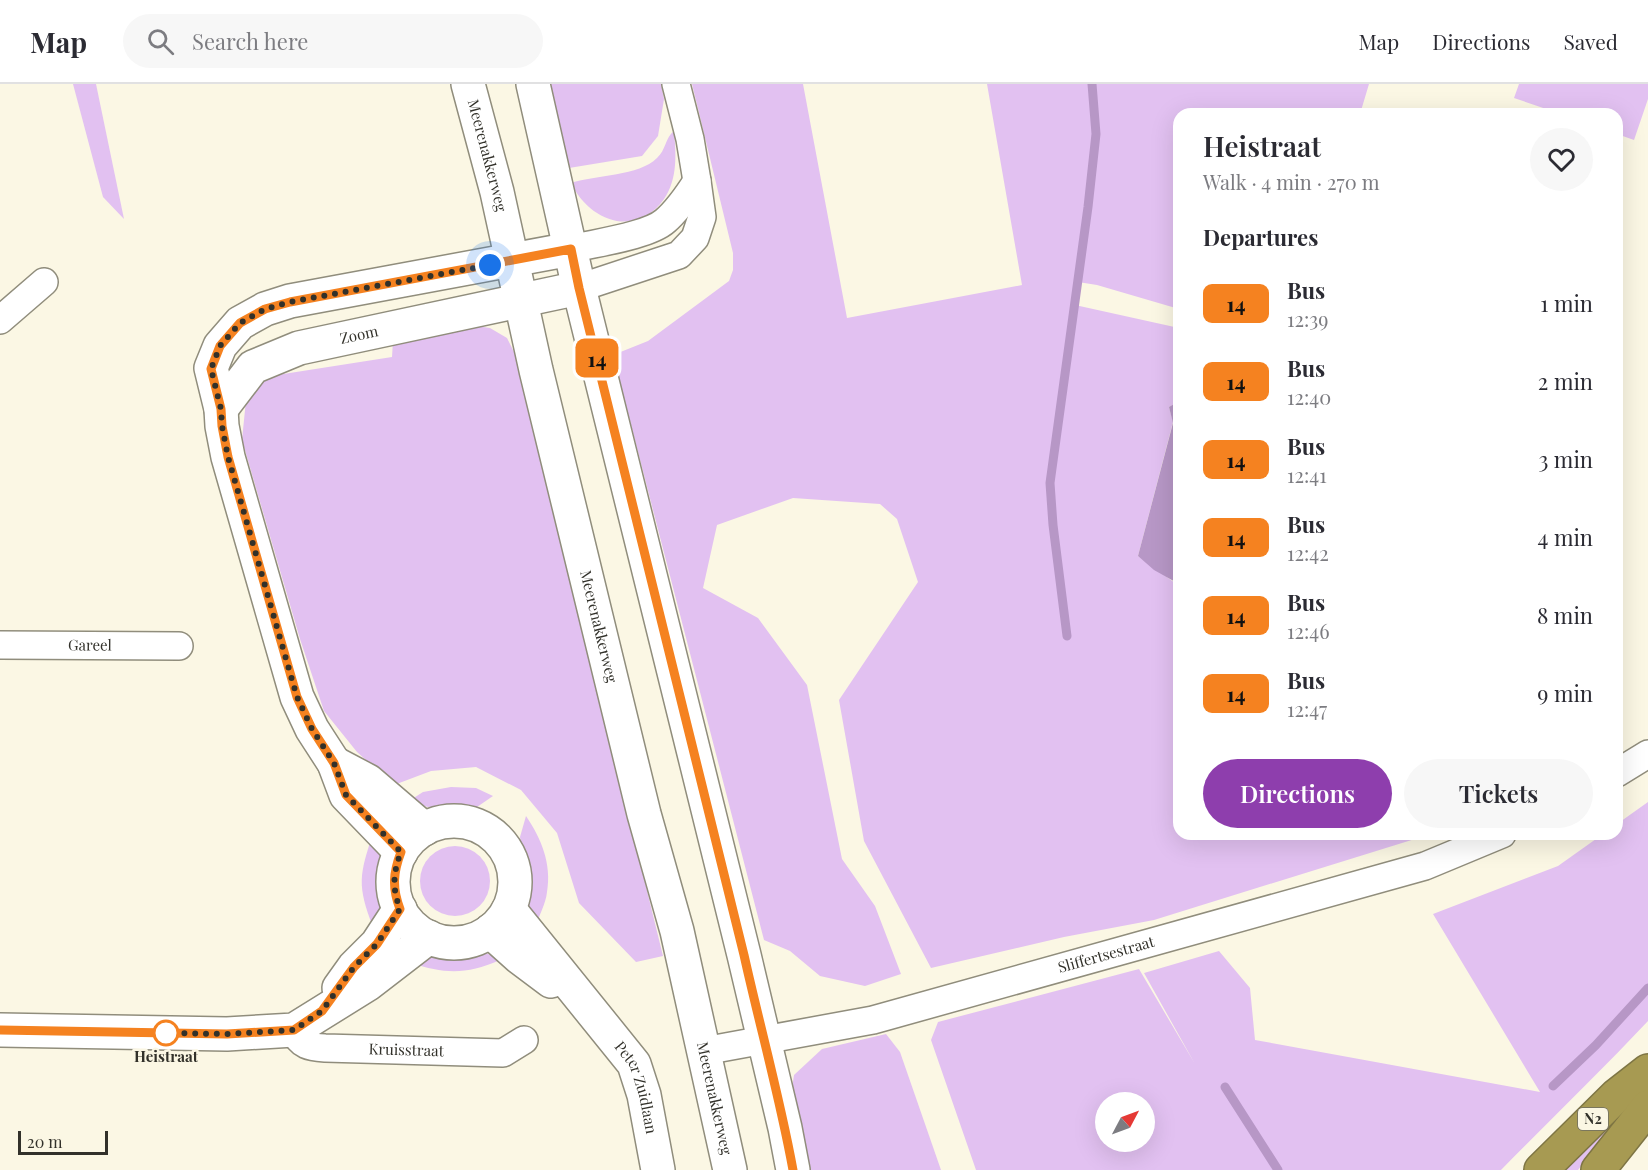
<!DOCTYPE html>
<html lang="en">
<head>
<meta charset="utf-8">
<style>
	body { margin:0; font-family:"Playfair Display",serif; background:#f7f7f7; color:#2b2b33; height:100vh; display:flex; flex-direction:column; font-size:22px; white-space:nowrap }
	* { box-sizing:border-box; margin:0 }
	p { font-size:20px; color:#7c7c81 }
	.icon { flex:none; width:33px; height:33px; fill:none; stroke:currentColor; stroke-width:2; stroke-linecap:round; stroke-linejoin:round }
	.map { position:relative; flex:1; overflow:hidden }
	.sheet { position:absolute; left:1173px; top:24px; width:450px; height:732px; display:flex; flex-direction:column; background:#fff; border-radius:18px; box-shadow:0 6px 24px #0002 }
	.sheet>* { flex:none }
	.badge { padding:0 12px; border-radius:9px; font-size:21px; line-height:39px }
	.needle { width:39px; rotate:49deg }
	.controls { position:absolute; left:1095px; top:1008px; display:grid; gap:12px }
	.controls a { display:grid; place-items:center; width:60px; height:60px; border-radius:50%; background:#fff; box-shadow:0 6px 24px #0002; font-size:30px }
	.scale { position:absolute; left:18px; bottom:15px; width:90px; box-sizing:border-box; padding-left:6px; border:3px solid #32312a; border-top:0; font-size:16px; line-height:21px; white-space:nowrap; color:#32312a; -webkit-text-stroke:4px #fbf7e4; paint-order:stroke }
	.you { position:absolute; width:30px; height:30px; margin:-15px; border:4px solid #fff; border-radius:50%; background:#1a73e8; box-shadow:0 0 0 9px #1a73e833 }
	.map>.badge { position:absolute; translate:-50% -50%; box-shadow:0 0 0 3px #fff }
	h2 { padding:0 30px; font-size:22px; line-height:54px }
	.round { display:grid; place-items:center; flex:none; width:63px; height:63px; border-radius:32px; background:#f7f7f7 }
	.headline { display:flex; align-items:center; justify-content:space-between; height:102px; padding:0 30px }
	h1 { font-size:28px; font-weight:600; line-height:45px }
	.action { display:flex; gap:12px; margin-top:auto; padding:12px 30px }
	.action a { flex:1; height:69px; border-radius:36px; background:#8e3ead; color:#fff; font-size:24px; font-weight:600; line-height:69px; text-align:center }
	.action a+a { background:#f7f7f7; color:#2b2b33 }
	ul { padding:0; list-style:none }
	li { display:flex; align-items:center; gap:18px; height:78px; padding:0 30px }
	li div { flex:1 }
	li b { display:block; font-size:22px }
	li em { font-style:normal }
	li .badge { min-width:66px; font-weight:700; text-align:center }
	header { display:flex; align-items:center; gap:36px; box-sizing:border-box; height:84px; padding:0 30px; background:#fff; border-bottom:2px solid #e1e1e2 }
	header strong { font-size:28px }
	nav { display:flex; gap:33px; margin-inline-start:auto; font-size:21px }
	.search { width:420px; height:54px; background:#f7f7f7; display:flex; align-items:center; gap:15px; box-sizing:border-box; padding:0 21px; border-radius:33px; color:#7c7c81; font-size:22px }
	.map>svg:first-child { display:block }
	.green { fill:#e2c1f1; fill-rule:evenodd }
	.water { fill:#b797c6 }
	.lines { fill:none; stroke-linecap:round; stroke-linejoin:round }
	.stream { stroke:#b797c6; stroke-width:9 }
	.street-casing { stroke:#908d7c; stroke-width:30 }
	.secondary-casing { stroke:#908d7c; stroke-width:36 }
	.highway-casing { stroke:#7e7544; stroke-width:36 }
	.street { stroke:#fff; stroke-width:27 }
	.secondary { stroke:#fff; stroke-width:33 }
	.highway { stroke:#a79a52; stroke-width:33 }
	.line-casing { stroke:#fff; stroke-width:14 }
	.line { stroke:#f58220; stroke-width:9 }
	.walk { stroke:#32312a; stroke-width:6; stroke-dasharray:0 10.8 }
	.stop-dot { fill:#fff; stroke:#f58220; stroke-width:3 }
	.labels { text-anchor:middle; stroke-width:5; stroke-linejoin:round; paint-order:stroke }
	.shield { fill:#fbf7e4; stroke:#6e6c62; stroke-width:1.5 }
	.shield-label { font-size:14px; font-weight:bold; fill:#32312a }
	.street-label { font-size:15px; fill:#32312a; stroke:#fbf7e4 }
	.stop-label { font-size:15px; font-weight:bold; fill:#32312a; stroke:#fbf7e4 }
</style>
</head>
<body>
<header>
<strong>Map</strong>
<div class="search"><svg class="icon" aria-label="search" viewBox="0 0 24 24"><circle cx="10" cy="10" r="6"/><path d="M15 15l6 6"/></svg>Search here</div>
<nav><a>Map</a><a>Directions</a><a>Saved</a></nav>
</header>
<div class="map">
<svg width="1648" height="1086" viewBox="0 0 1648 1086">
	<rect width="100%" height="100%" fill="#fbf7e4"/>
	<!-- green -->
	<g class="green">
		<path d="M 73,0 L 96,0 L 124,135 L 103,113 Z"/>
		<path d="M 551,0 L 661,0 L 664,15 L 658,52 L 642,72 L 569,84 Z"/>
		<path d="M 692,0 L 803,0 L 847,234 L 1022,201 L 987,0 L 1369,0 L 1360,30 L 1179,30 L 1179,127 L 1173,139 L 1179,164 L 1179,225 L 1097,201 L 1078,198 L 1075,221 L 1179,244 L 1179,315 L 1177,319 L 1169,323 L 1173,338 L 1138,472 L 1175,499 L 1179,500 L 1179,750 L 1431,750 L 1154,836 L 1064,853 L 931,884 L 864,757 L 839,616 L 918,498 L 897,435 L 880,420 L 793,414 L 717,441 L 703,504 L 758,534 L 807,601 L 842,775 L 875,822 L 901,890 L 865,902 L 820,892 L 790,867 L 764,856 L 613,271 L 648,257 L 729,197 L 733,186 L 733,169 Z"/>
		<path d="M 1519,0 L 1648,0 L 1648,15 L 1634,56 L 1617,50 L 1617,30 L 1561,30 L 1514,14 Z"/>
		<path d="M 674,47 C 676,69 678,95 664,115 C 636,155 589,137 571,99 C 596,91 639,92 657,74 C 666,66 665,54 674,47 Z"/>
		<path d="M 463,240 L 490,244 L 507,254 L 516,272 L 663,872 L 636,878 L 579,819 L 557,749 L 521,706 L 476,683 L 431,687 L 394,701 L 357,668 L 324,627 L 300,555 L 242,356 L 246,316 L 260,298 L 277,291 L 392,273 L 393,257 Z"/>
		<path d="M 451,703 L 476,704 L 493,712 L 477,723 L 434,725 L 409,717 L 423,708 Z"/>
		<path d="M 1648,718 L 1648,937 C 1600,988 1550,1036 1501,1086 L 976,1086 L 931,956 L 938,938 L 1139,885 L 1195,980 L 1144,889 L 1219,867 L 1250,904 L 1255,956 L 1540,1008 L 1433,830 L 1558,782 L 1603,750 L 1617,750 L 1617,740 ZM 1106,1018 L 1144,1018 L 1144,1058 L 1106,1058 Z"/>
		<path d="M 526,732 C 541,754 552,780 547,808 C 546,819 539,832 535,843 L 528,833 L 525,815 L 527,797 L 520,753 Z"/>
		<path d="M 373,750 L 383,766 L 384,779 L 382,828 L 373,843 C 357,802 359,791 373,750 Z"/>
		<circle cx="455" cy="797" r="35"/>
		<path d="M 438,867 L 484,868 L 500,876 C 466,891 445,890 411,879 Z"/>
		<path d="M 886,950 L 900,968 L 941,1086 L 809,1086 L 791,1011 L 794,991 L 822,965 Z"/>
		<path d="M 1630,1019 L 1578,1086 L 1551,1086 Z"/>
	</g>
	<!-- water -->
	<path class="water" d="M 1179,315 L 1179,500 L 1154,486 L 1138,472 L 1173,339 L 1169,323 L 1176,319 Z"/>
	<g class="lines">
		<!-- stream -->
		<g class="stream">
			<path d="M 1067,552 L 1053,441 L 1050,399 L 1088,123 L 1096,50 L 1092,0"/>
			<path d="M 1553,1002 L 1596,961 L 1648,904"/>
			<path d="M 1225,1003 L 1278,1086"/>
		</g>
		<defs>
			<g id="street">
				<path d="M 571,165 C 594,159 648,152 665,137 C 678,126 688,111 697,97"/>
				<path d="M 579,204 L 679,171 L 695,154 L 702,133 L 697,97 L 690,55 L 676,0"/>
				<path d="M 0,236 L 44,198"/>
				<path id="s1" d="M 0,561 L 179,562"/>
				<path d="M 1617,689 L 1648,670"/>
				<path id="s2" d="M 294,946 C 300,962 310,963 325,964 L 503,969 L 524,956"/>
				<path id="s3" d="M 704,967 L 873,936 L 1425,782 L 1502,750"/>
			</g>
			<g id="secondary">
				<path id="s4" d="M 468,0 L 497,108 L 536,286 L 644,730 L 677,847 L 730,1086"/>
				<path d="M 533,0 L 579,204 L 744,871 L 785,1044 L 793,1086"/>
				<path id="s5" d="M 221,325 L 253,283 L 299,264 L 579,204"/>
				<path d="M 334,679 L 368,697 L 424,745"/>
				<circle cx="454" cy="798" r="61"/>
				<path d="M 401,768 L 346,711 L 334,679 L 312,645 L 297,613 L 228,373 L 222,342 L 221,325 L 211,284 L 220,262 L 240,239 L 265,225 L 290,217 L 571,165"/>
				<path id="s6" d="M 509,825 L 634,980 L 644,1011 L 658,1086"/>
				<path d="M 490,847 L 519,873 L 551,897"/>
				<path d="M 339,904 L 354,883 L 377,860 L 400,825"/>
				<path d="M 0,946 L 227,950 L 294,946 L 368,900 L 429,853"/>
			</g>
			<g id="highway">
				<path d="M 1541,1086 L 1616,1012 L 1648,987"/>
				<path d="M 1598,1086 L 1648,1023"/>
			</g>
		</defs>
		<!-- street casing -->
		<use href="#street" class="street-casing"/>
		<!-- secondary casing -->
		<use href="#secondary" class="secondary-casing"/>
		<!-- highway casing -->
		<use href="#highway" class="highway-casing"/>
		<!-- street -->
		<use href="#street" class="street"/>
		<!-- secondary -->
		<use href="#secondary" class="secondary"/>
		<!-- highway -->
		<use href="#highway" class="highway"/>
	</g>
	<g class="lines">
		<defs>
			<path id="line" d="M 0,946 L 227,950 L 294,946 L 322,927 L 354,883 L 377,860 L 400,825 C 392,804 393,789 401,768 L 346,711 L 334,679 L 312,645 L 297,613 L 228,373 L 222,342 L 221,325 L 211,285 L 220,262 L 240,239 L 265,225 L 290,218 L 571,165 L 579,204 L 744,871 C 760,943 780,1014 793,1086"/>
		</defs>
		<!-- line casing -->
		<use href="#line" class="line-casing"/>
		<!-- line -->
		<use href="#line" class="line"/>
		<!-- walk -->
		<path class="walk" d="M 166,949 L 159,949 L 227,950 L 294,946 L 322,927 L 354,883 L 377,860 L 400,825 C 392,804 393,789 401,768 L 346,711 L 334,679 L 312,645 L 297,613 L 228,373 L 222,342 L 221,325 L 211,285 L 220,262 L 240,239 L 265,225 L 290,218 L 490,181"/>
	</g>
	<!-- markers -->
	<circle class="stop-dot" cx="166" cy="949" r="12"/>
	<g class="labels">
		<!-- shield labels -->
		<rect class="shield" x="1578" y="1024" width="30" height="22" rx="4.5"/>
		<g class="shield-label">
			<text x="1593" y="1040">N2</text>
		</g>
		<!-- street labels -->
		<g class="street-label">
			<text dy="5" stroke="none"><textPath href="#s4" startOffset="74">Meerenakkerweg</textPath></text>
			<text dy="5" stroke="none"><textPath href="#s5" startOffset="164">Zoom</textPath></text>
			<text dy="5" stroke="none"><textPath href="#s4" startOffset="558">Meerenakkerweg</textPath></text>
			<text dy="5" stroke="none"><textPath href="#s1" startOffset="90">Gareel</textPath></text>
			<text dy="5" stroke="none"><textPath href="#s3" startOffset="414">Sliffertsestraat</textPath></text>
			<text dy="5" stroke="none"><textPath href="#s2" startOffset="120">Kruisstraat</textPath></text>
			<text dy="5" stroke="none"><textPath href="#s6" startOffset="222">Peter Zuidlaan</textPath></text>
			<text dy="5" stroke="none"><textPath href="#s4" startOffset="1044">Meerenakkerweg</textPath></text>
		</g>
		<!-- stop labels -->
		<g class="stop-label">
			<text x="166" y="978">Heistraat</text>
		</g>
	</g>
</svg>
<div class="controls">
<a><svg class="needle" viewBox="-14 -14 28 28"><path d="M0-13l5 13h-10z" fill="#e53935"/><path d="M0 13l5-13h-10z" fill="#7c7c81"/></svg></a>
</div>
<div class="scale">20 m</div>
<div class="you" style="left:490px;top:181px"></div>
<b class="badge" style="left:597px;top:274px;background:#f58220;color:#111">14</b>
<section class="sheet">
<div class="headline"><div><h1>Heistraat</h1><p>Walk · 4 min · 270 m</p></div><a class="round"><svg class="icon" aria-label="heart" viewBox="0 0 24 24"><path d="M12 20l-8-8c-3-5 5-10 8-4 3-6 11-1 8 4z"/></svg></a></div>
<h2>Departures</h2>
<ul>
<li><span class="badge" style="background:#f58220;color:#111">14</span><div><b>Bus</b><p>12:39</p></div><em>1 min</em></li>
<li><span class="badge" style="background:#f58220;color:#111">14</span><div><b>Bus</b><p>12:40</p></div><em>2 min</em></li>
<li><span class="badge" style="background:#f58220;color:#111">14</span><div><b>Bus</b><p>12:41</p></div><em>3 min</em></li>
<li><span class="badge" style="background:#f58220;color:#111">14</span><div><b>Bus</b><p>12:42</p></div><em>4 min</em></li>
<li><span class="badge" style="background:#f58220;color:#111">14</span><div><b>Bus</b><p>12:46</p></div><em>8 min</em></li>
<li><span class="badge" style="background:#f58220;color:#111">14</span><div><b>Bus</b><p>12:47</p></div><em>9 min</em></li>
</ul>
<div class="action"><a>Directions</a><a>Tickets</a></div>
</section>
</div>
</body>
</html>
